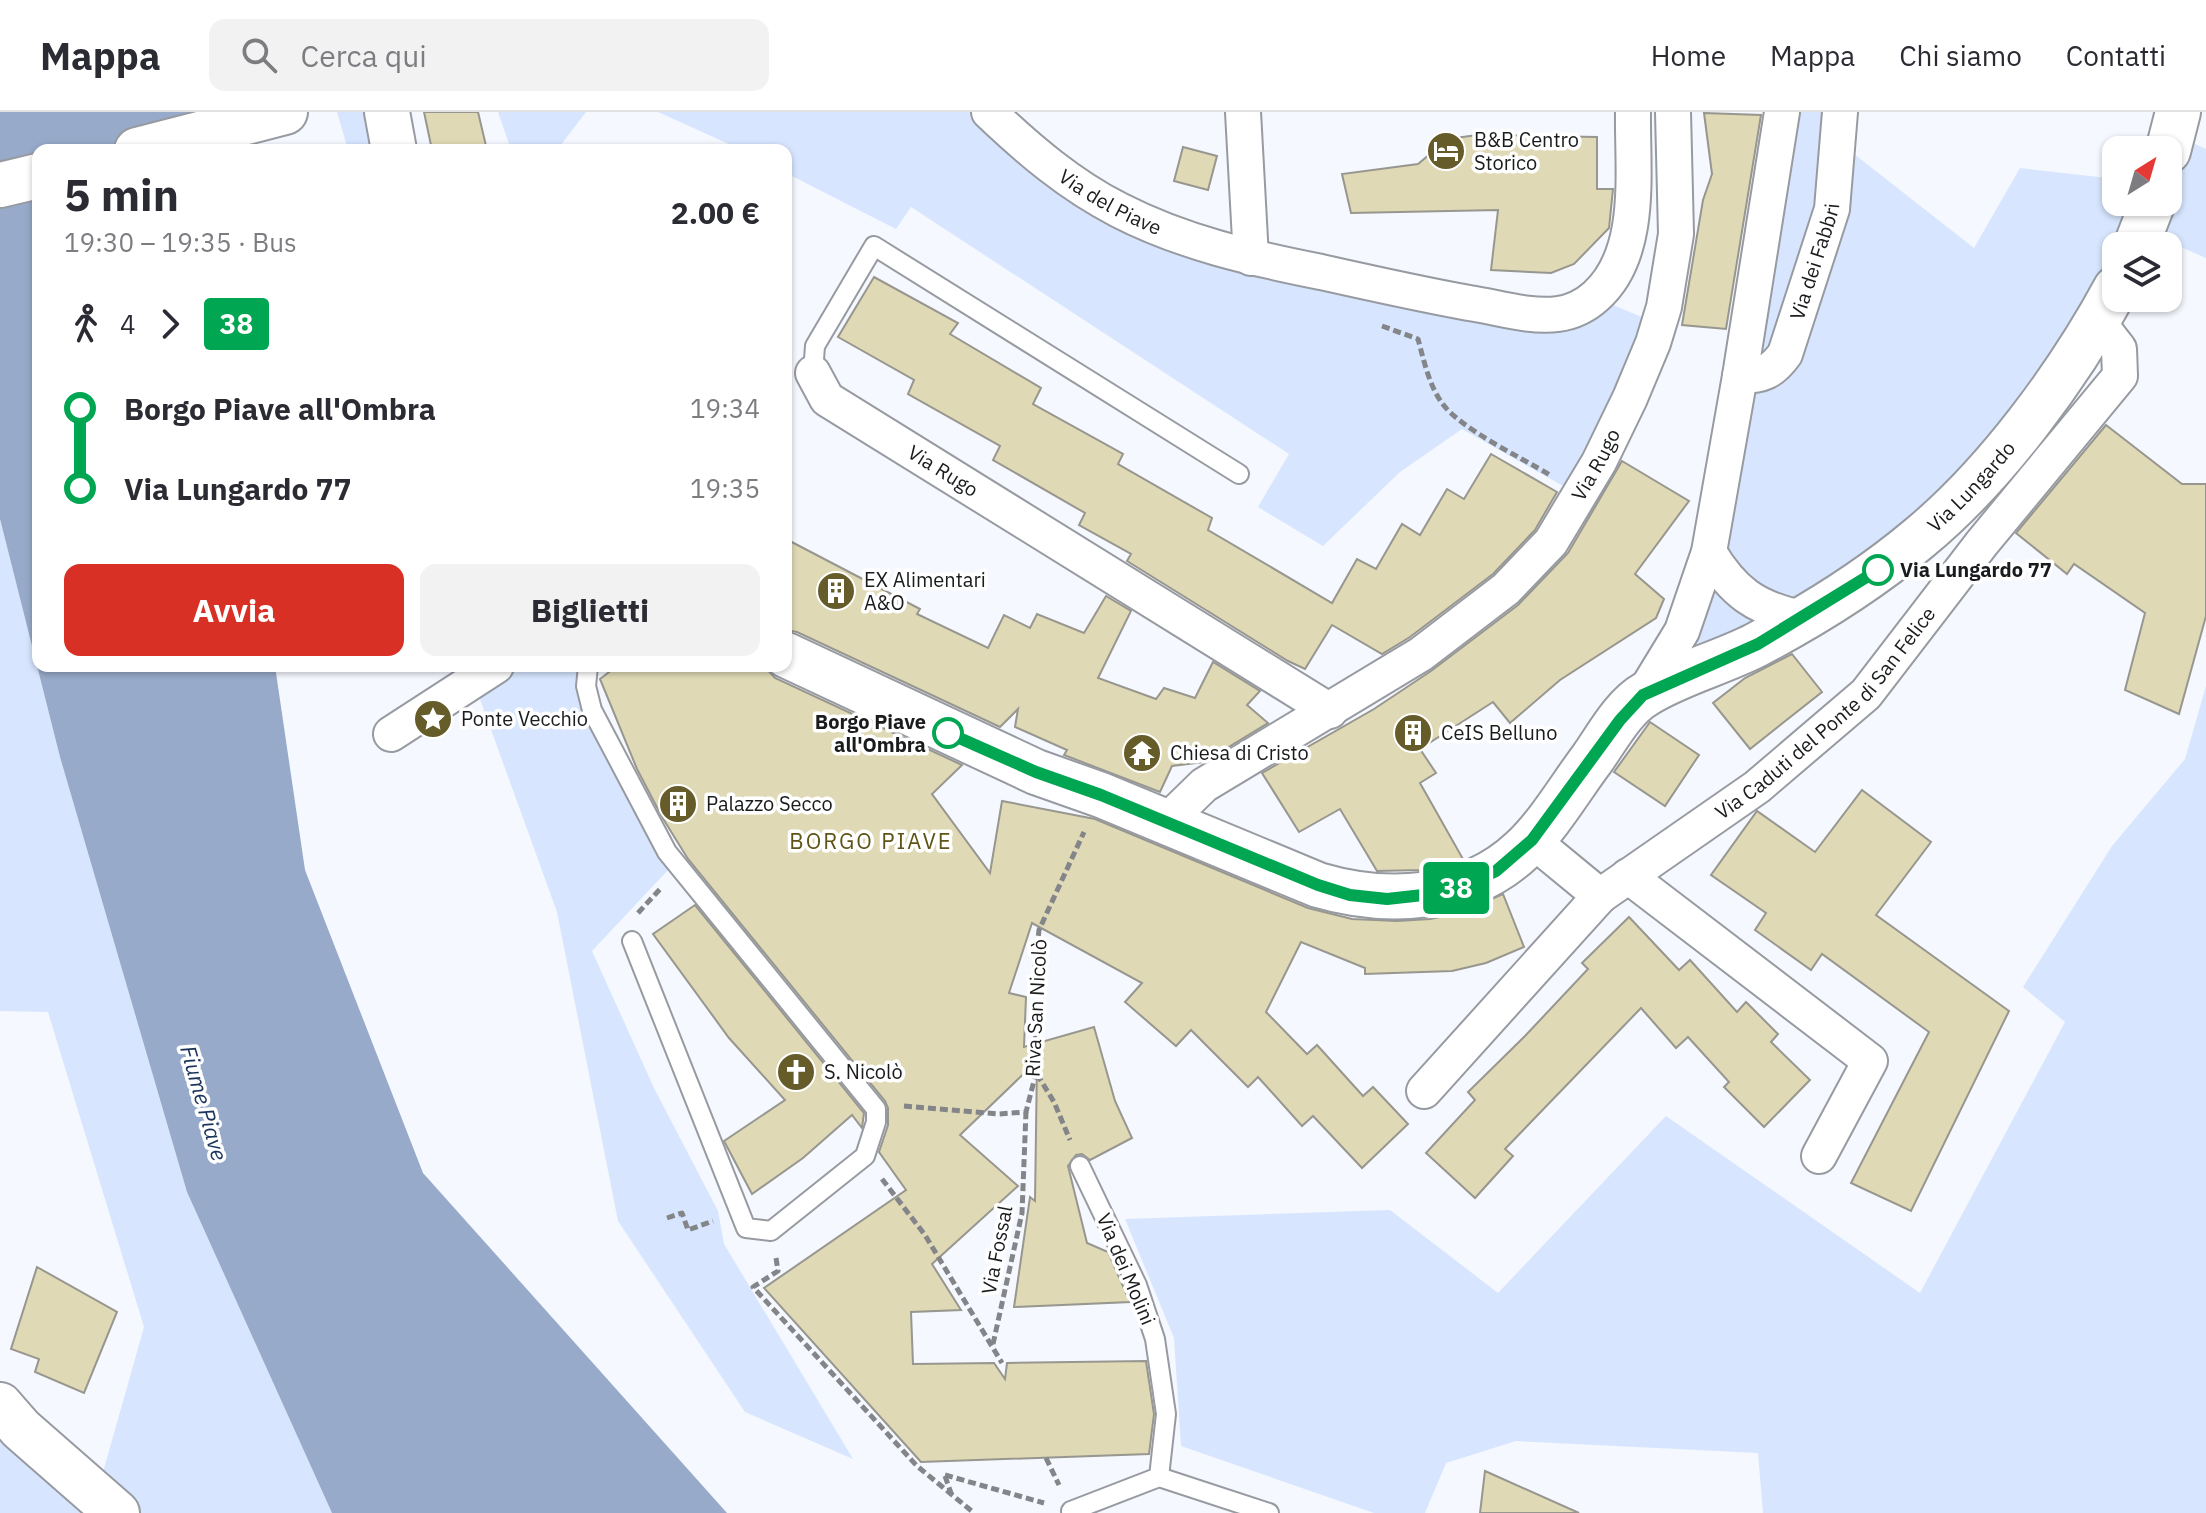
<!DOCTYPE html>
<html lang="it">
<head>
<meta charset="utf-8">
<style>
	body { margin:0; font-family:"IBM Plex Sans",sans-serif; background:#f2f2f3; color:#2b2b33; height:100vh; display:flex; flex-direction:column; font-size:30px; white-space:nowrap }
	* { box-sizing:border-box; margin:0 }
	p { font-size:26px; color:#7c7c81 }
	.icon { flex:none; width:44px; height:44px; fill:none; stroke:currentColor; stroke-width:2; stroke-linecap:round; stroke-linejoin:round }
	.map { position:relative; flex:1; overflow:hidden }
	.details { position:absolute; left:32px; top:32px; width:760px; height:528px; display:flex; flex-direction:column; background:#fff; border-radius:16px; box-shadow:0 2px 6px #0004 }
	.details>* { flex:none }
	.badge { padding:0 16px; border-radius:6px; font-size:28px; line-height:52px }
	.needle { width:52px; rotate:37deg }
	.tools { position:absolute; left:2102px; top:24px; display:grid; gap:16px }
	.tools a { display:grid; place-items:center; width:80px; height:80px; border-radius:16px; background:#fff; box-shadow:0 2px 6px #0004; font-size:40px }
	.map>.badge { position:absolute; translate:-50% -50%; box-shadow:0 0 0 4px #fff }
	.legs { display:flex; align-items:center; gap:12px; height:88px; padding:0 32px; font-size:26px }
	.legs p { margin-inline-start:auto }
	.headline { display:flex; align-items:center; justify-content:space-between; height:136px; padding:0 32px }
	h1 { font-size:44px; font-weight:800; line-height:60px }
	.action { display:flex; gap:16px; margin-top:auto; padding:16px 32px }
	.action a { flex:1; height:92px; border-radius:16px; background:#d93025; color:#fff; font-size:32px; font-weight:800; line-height:92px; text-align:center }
	.action a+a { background:#f2f2f3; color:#2b2b33 }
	ul { padding:0 32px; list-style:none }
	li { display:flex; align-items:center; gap:28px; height:80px; font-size:30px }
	li i { display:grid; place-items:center; width:12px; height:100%; margin:0 10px; background:currentColor }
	li i::after { content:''; width:20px; height:20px; margin:-10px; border:6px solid; border-radius:50%; background:#fff }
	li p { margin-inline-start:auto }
	li:first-child i { background:linear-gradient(#0000 50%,currentColor 0) }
	li:last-child i { background:linear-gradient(currentColor 50%,#0000 0) }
	header { display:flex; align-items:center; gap:48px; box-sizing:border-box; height:112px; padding:0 40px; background:#fff; border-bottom:2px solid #e1e1e2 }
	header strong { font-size:38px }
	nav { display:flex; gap:44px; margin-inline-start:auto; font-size:28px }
	.search { width:560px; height:72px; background:#f2f2f3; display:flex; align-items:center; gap:20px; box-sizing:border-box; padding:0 28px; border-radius:16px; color:#7c7c81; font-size:30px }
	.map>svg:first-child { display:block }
	.green { fill:#d7e6fe }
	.water { fill:#97aac9 }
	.building { fill:#dfd9b5; stroke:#97968f; stroke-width:2 }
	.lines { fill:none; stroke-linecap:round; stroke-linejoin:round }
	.lane-casing { stroke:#979ba1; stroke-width:22 }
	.street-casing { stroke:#979ba1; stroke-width:38 }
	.secondary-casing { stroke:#979ba1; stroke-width:48 }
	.path { stroke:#838589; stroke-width:5; stroke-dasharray:8 4; stroke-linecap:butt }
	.lane { stroke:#fff; stroke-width:18 }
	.street { stroke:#fff; stroke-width:34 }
	.secondary { stroke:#fff; stroke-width:44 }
	.line-1-casing { stroke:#fff; stroke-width:18 }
	.line-1 { stroke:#00a651; stroke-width:12 }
	.stop-1-dot { fill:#fff; stroke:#00a651; stroke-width:4 }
	.labels { text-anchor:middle; stroke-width:7; stroke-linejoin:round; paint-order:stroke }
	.poi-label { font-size:20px; fill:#191b1d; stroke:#fff; text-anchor:start }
	.street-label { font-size:20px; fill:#191b1d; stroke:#fff }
	.stop-label { font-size:20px; font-weight:bold; fill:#191b1d; stroke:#fff; text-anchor:start }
	.neighbourhood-label { font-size:22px; letter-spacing:2px; fill:#5e5417; stroke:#fff }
	.water-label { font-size:22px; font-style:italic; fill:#1a345c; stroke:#fff }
</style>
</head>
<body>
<header>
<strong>Mappa</strong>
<div class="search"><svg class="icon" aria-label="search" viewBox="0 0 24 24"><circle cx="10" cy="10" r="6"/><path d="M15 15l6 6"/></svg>Cerca qui</div>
<nav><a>Home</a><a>Mappa</a><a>Chi siamo</a><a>Contatti</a></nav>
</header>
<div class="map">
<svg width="2206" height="1401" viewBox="0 0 2206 1401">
	<rect width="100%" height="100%" fill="#f5f8fe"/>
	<!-- green -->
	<g class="green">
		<path d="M 337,0 L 400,0 L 404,38 L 348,38 Z"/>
		<path d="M 498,0 L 586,0 L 557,38 L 511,38 Z"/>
		<path d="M 658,0 L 993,0 L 1094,92 L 1503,212 L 1613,193 L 1668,216 L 1586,387 L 1462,317 L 1400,360 L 1323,434 L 1258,395 L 1289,342 L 911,95 L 896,117 L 786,61 L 786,38 L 742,38 Z"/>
		<path d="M 1789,0 L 1833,0 L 1831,24 L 1974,136 L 2020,56 L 2116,67 L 2116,90 L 2168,90 L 2168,74 L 2171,73 L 2180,25 L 2206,37 L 2206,146 L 2151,122 L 2116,134 L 2116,186 L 2048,289 L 1802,499 L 1637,575 L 1710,465 Z"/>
		<path d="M 0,407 L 60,645 L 187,1080 L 332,1401 L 0,1401 L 0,1298 L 94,1392 L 144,1215 L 48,900 L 0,899 Z"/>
		<path d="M 468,554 L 580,554 L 669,757 L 592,839 L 654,976 L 718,1099 L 724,1132 L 853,1347 L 745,1300 L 618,1109 L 557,800 Z"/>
		<path d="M 2206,574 L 2206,1401 L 1763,1401 L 1758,1341 L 1516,1329 L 1446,1351 L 1425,1401 L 1374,1401 L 1181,1334 L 1174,1226 L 1125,1107 L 1390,1098 L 1498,1181 L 1666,1004 L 1920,1181 L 2065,910 L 2023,875 L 2112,734 L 2185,647 Z"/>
	</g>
	<!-- water -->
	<path class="water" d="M 0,0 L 206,0 L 209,38 L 38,38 L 38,554 L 275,554 L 305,758 L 423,1061 L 727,1401 L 332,1401 L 187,1080 L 60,645 L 0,407 Z"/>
	<!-- building -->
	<g class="building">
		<path d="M 424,0 L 478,0 L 487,38 L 432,38 Z"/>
		<path d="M 1704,1 L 1761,3 L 1726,217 L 1682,213 L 1703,88 L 1712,62 Z"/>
		<path d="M 1477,23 L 1597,25 L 1597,77 L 1613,77 L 1609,116 L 1574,152 L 1551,161 L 1491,158 L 1498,98 L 1351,101 L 1342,62 L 1418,52 L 1448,27 Z"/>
		<path d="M 1183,35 L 1217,44 L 1208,78 L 1174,69 Z"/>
		<path d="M 874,165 L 958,211 L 950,222 L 1041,276 L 1033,292 L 1123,342 L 1118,352 L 1212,406 L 1208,418 L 1332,491 L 1357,447 L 1376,457 L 1402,412 L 1420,423 L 1447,377 L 1464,387 L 1491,342 L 1557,380 L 1535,418 L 1493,462 L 1410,525 L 1382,542 L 1332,513 L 1305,557 L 1288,549 L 1127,449 L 1131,442 L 1079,413 L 1085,401 L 993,348 L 1000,334 L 908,282 L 914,268 L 838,225 Z"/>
		<path d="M 2106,313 L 2182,372 L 2206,372 L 2206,504 L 2179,602 L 2125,578 L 2145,501 L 2074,452 L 2067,462 L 2016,421 Z"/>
		<path d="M 1622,349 L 1689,389 L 1635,462 L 1664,487 L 1656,506 L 1560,568 L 1510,611 L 1493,590 L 1420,637 L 1436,661 L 1420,671 L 1463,747 L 1422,758 L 1377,759 L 1340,697 L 1299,720 L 1262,661 L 1374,597 L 1431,559 L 1518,493 L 1568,441 Z"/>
		<path d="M 786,427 L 920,497 L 917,502 L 988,536 L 1004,503 L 1030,516 L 1037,502 L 1084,521 L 1106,484 L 1131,499 L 1098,566 L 1156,587 L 1164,576 L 1195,586 L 1213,550 L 1260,579 L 1247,593 L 1268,611 L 1204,650 L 1172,654 L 1160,680 L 1064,643 L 1067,638 L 1015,615 L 1018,597 L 1000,615 L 797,520 L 786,518 Z"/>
		<path d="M 1792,542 L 1822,580 L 1750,637 L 1713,591 L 1745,566 Z"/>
		<path d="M 617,554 L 764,554 L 775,566 L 962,653 L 932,682 L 990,761 L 1002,689 L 1095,707 L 1308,796 L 1352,807 L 1397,809 L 1430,807 L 1460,801 L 1503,782 L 1524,835 L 1486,851 L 1452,859 L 1365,862 L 1365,856 L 1301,830 L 1266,900 L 1307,942 L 1317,933 L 1363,984 L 1373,975 L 1408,1012 L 1362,1056 L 1313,1004 L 1302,1014 L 1258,965 L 1248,975 L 1191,918 L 1176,934 L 1125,890 L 1142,871 L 1032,811 L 1009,881 L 1026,885 L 1024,935 L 1094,915 L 1115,989 L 1132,1026 L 1090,1048 L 1082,1042 L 1076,1043 L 1068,1054 L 1087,1131 L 1108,1140 L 1130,1190 L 1014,1195 L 1030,1085 L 1035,1089 L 1037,949 L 960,1023 L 1018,1074 L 932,1152 L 961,1198 L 911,1200 L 913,1252 L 994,1251 L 1005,1267 L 1007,1251 L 1146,1249 L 1154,1302 L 1149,1342 L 921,1350 L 764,1176 L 906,1078 L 879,1040 L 888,1013 L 888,996 L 885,989 L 688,747 L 662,705 L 637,657 L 600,567 Z"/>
		<path d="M 1650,610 L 1699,643 L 1665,694 L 1614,660 Z"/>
		<path d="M 1862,678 L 1931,730 L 1876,803 L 2009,899 L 1911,1099 L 1851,1071 L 1929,920 L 1822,842 L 1811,858 L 1755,818 L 1766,801 L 1711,763 L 1757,699 L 1815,740 Z"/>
		<path d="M 695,793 L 864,1001 L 862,1016 L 852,1003 L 803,1046 L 752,1082 L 724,1029 L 785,988 L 729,926 L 653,822 Z"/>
		<path d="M 1629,805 L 1679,858 L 1690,848 L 1737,900 L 1746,890 L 1778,922 L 1771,930 L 1810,968 L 1764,1015 L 1724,975 L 1729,970 L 1688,925 L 1676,936 L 1641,896 L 1505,1037 L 1513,1044 L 1475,1086 L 1426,1041 L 1475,988 L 1468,980 L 1525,924 L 1588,857 L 1582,851 Z"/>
		<path d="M 37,1155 L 117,1200 L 84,1281 L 35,1260 L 39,1247 L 11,1237 Z"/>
		<path d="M 1485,1359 L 1579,1401 L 1480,1401 Z"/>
	</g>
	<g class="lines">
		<defs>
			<g id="lane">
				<path d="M 813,261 L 815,234 L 874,134 L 1239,362"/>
				<path d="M 588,554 L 586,574 L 592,598 L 667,740 L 876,997 L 876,1010 L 865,1044 L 771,1119 L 746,1116 L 632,829"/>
				<path d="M 1080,1054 L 1137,1173 L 1155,1227 L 1166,1302 L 1159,1365"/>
				<path d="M 1073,1401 L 1071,1399 L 1159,1365 L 1269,1401"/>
			</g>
			<g id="street">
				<path id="s1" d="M 989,0 C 1029,38 1070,73 1119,98 C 1183,131 1251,146 1321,160 C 1370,171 1419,182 1469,191 C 1497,195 1530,206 1558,202 C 1573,200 1585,194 1596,184 C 1644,141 1632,58 1633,0"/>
				<path d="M 1243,0 L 1251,146"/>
				<path id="s2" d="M 813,261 L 827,287 L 1330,599"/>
				<path id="s3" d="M 1740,264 C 1762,264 1772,260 1785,242 L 1832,97 L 1840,0"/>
				<path d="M 1709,440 C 1733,480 1755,496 1801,506"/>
				<path d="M 1643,583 L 1682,519 L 1709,440 L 1740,264 L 1782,0"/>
				<path d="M 391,622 L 496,554"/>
				<path id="s4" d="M 1166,710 L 1204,673 L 1421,542 L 1506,477 L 1551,430 L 1599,350 L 1630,286 L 1653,231 L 1664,195 L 1676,122 L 1673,0"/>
				<path d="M 1628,764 L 1870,949 L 1819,1044"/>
				<path id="s5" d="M 1600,784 L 1757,675 L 1866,582 L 1982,431 L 2120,264 L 2119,237 L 2098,210"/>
				<path d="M 1424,979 L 1600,784 L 1532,728"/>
			</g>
			<g id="secondary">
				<path d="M 387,0 L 394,38"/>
				<path d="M 137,38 L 285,0"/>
				<path d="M 2168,39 L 2178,0"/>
				<path d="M 0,73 L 38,64"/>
				<path d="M 2136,134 L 2153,90"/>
				<path id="s6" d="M 786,543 L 1036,660 L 1101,683 L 1318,773 C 1386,793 1467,790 1522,738 C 1549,713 1570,676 1592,647 C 1607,626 1623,595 1646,582 C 1680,561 1721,551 1756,533 C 1813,503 1869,468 1918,427 C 1995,364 2069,263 2116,176"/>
				<path d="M 0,1293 L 21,1317 L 117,1401"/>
			</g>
		</defs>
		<!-- lane casing -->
		<use href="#lane" class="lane-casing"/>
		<!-- street casing -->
		<use href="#street" class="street-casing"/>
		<!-- secondary casing -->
		<use href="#secondary" class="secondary-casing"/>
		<!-- path -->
		<g class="path">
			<path d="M 1382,214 L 1418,227 C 1424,249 1429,273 1442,291 C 1459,316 1522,346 1550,363"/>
			<path d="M 638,801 L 661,776"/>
			<path d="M 1037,962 L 1054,990 L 1070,1028"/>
			<path d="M 904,994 L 999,1002 L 1026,1000 L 1036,961 L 1035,855 L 1039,818 L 1084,720"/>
			<path d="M 882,1067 L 925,1123 L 1002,1251"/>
			<path d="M 667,1106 L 682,1101 L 688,1118 L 713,1109"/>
			<path d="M 776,1146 L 778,1159 L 753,1175 L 917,1354 L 974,1401"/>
			<path d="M 993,1232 L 1022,1101 L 1026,1000"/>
			<path d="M 1046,1346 L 1059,1373"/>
			<path d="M 945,1363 L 1044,1391"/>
			<path d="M 945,1364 L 952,1384"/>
		</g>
		<!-- lane -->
		<use href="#lane" class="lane"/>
		<!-- street -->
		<use href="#street" class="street"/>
		<!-- secondary -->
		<use href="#secondary" class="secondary"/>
	</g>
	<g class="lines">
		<defs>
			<path id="line-1" d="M 948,621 L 1036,660 L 1101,683 L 1318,773 L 1350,783 L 1387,787 L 1423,783 L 1463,774 L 1496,759 L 1532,728 L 1620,608 L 1643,583 L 1758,532 L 1878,458"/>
		</defs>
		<!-- line-1 casing -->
		<use href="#line-1" class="line-1-casing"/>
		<!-- line-1 -->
		<use href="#line-1" class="line-1"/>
	</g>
	<!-- icons -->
	<defs>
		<symbol id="hotel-disc" viewBox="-11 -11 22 22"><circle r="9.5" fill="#655c29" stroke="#fff"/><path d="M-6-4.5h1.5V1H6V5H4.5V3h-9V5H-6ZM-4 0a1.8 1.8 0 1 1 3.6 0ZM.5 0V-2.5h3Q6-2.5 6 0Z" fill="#fff"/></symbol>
		<symbol id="building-disc" viewBox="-11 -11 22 22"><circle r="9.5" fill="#655c29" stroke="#fff"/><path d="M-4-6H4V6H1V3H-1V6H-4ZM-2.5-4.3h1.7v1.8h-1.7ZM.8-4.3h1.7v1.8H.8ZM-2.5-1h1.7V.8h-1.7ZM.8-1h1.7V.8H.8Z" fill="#fff"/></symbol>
		<symbol id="sight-disc" viewBox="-11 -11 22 22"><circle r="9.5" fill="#655c29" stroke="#fff"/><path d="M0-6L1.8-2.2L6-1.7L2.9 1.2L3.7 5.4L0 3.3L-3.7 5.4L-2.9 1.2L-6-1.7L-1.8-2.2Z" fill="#fff"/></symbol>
		<symbol id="temple-disc" viewBox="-11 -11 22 22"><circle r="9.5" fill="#655c29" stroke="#fff"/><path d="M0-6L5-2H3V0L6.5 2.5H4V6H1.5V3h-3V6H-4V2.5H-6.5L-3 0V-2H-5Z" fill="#fff"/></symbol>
		<symbol id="church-disc" viewBox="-11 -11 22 22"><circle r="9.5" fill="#655c29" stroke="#fff"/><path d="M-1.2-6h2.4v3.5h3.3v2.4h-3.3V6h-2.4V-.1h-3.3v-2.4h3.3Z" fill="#fff"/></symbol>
	</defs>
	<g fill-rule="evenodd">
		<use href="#hotel-disc" x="1424" y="17" width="44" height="44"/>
		<use href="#building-disc" x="814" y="457" width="44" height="44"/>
		<use href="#sight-disc" x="411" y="585" width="44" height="44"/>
		<use href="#building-disc" x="1391" y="599" width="44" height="44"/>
		<use href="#temple-disc" x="1120" y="619" width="44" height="44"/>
		<use href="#building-disc" x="656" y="670" width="44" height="44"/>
		<use href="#church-disc" x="774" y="938" width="44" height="44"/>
	</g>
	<!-- markers -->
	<g class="stop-1-dot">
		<circle cx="1878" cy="458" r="14"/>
		<circle cx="948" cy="621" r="14"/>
	</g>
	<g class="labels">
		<!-- poi labels -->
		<g class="poi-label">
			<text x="1474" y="35">B&amp;B Centro<tspan x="1474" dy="23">Storico</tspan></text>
			<text x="864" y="475">EX Alimentari<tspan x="864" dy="23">A&amp;O</tspan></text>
			<text x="461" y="614">Ponte Vecchio</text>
			<text x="1441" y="628">CeIS Belluno</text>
			<text x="1170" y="648">Chiesa di Cristo</text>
			<text x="706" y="699">Palazzo Secco</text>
			<text x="824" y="967">S. Nicolò</text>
		</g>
		<!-- street labels -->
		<g class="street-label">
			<text dy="7" stroke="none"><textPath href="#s1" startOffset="152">Via del Piave</textPath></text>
			<text dy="7" stroke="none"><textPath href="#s3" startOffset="150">Via dei Fabbri</textPath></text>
			<text dy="7" stroke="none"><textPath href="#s4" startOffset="568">Via Rugo</textPath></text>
			<text dy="7" stroke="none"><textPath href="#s2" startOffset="166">Via Rugo</textPath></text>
			<text dy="7" stroke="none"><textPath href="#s6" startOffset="1386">Via Lungardo</textPath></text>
			<text dy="7" stroke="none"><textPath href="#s5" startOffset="292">Via Caduti del Ponte di San Felice</textPath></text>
			<text transform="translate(1036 896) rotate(-87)" y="7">Riva San Nicolò</text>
			<text transform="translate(997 1138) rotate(-79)" y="7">Via Fossal</text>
			<text transform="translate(1126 1157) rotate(67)" y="7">Via dei Molini</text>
		</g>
		<!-- stop labels -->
		<g class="stop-label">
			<text x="1900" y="465">Via Lungardo 77</text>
			<text x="926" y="617" text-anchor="end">Borgo Piave<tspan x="926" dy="23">all'Ombra</tspan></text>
		</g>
		<!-- neighbourhood labels -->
		<g class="neighbourhood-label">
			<text x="871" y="737">BORGO PIAVE</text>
		</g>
		<!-- water labels -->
		<g class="water-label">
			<text transform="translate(204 991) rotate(74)" y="8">Fiume Piave</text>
		</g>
	</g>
</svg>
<div class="tools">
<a><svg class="needle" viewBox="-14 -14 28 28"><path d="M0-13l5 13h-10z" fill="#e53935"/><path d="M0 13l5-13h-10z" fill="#7c7c81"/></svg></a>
<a><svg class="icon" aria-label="layers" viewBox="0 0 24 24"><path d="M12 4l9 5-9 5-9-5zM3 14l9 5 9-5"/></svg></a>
</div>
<b class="badge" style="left:1456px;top:776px;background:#00a651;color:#fff">38</b>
<section class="details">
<div class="headline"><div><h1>5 min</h1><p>19:30 – 19:35 · Bus</p></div><b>2.00 €</b></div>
<div class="legs"><svg class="icon" aria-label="walk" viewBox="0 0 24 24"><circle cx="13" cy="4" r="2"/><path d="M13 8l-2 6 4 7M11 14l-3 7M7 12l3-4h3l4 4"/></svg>4<svg class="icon" aria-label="forward" viewBox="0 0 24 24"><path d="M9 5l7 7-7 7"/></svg><b class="badge" style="background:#00a651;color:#fff">38</b></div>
<ul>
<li><i style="color:#00a651"></i><b>Borgo Piave all'Ombra</b><p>19:34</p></li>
<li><i style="color:#00a651"></i><b>Via Lungardo 77</b><p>19:35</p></li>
</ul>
<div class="action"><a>Avvia</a><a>Biglietti</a></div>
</section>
</div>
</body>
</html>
